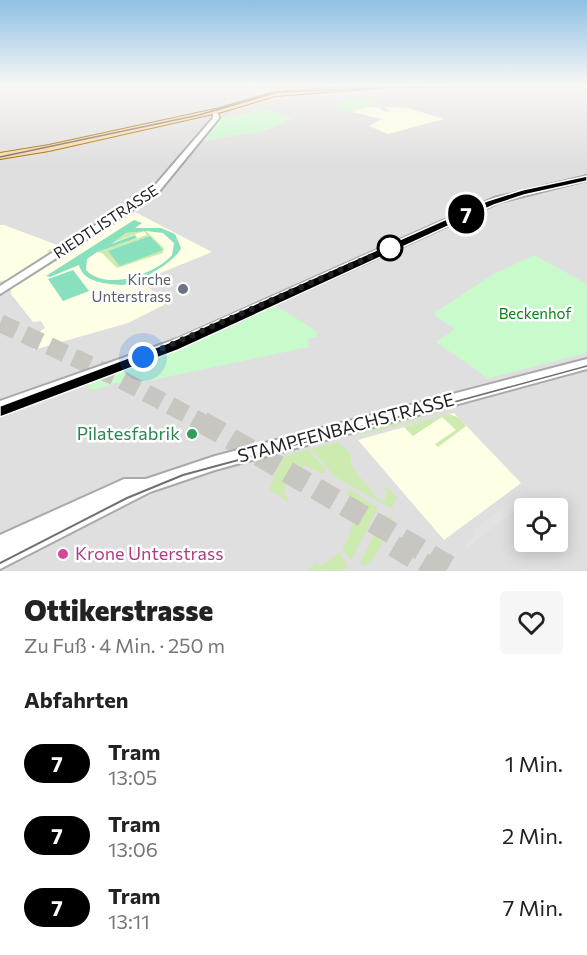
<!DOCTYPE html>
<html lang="de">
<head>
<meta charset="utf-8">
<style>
	body { margin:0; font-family:Commissioner,sans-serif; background:#f6f6f6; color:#222; height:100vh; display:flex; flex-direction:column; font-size:22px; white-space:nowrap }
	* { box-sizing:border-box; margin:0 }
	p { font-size:20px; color:#767676 }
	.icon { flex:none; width:33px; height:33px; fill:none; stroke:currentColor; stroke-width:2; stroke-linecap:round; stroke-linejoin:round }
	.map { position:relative; height:571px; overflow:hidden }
	.details { display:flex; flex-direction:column; background:#fff; flex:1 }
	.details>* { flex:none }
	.badge { padding:0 12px; border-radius:20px; font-size:21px; line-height:39px }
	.buttons { position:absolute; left:514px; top:498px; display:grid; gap:12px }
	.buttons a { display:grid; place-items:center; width:54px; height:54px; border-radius:6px; background:#fff; box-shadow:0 3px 15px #0003; font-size:30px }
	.you { position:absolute; width:30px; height:30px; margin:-15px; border:4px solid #fff; border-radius:50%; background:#1a73e8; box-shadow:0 0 0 9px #1a73e833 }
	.map>.badge { position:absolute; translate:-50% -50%; box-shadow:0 0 0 3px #fff }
	h2 { padding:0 24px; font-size:22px; line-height:54px }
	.round { display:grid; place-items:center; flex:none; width:63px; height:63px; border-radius:6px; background:#f6f6f6 }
	.head { display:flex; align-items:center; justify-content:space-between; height:102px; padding:0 24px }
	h1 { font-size:28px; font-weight:800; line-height:45px }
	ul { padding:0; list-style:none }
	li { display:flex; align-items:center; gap:18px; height:72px; padding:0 24px }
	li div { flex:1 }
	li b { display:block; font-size:22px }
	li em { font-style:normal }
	li .badge { min-width:66px; font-weight:700; text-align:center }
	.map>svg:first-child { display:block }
	.residential { fill:#e0dfdf; fill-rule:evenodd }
	.education { fill:#ffffe5 }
	.grass { fill:#cdebb0 }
	.park { fill:#c8facc }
	.pitch { fill:#88e0be; fill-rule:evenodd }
	.parking { fill:#e2e2e2 }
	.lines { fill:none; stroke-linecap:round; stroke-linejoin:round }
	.highway-tunnel-far1 { stroke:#c8c6c1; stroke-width:18; stroke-dasharray:18 9; stroke-linecap:butt }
	.highway-tunnel { stroke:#c8c6c1; stroke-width:22; stroke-dasharray:22 11; stroke-linecap:butt }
	.minor-casing { stroke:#a9a9a9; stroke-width:4 }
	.major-casing { stroke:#a06b00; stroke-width:2 }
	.minor { fill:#fff; fill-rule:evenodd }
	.major { fill:#fcd6a4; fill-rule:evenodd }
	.tram-far1 { stroke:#707070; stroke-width:1.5 }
	.tram { stroke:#707070; stroke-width:2 }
	.line { fill:#000; stroke:#fff; stroke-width:1.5 }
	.walk { stroke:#222; stroke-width:6; stroke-dasharray:0 10.8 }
	.stop-dot { fill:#fff; stroke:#000; stroke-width:3 }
	.worship-dot { fill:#6b7280; stroke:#fff; stroke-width:2 }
	.leisure-dot { fill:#2e9e5b; stroke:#fff; stroke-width:2 }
	.hotel-dot { fill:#d1479c; stroke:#fff; stroke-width:2 }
	.labels { text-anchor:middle; stroke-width:5; stroke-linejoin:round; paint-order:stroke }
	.street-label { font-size:15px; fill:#222; stroke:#fff }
	.worship-label { font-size:15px; fill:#5b616d; stroke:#fff; text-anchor:end }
	.park-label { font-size:15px; fill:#0c8416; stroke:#fff }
	.near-street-label { font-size:18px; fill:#222; stroke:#fff }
	.near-leisure-label { font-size:18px; fill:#27864d; stroke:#fff; text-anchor:end }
	.near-hotel-label { font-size:18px; fill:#b23c85; stroke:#fff; text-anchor:start }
</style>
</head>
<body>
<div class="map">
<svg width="587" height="571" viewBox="0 0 587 571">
	<rect width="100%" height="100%" fill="#f2efe9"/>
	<!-- residential -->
	<path class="residential" d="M 0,85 L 587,85 L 587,571 L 0,571 ZM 525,508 L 558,508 L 558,542 L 525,542 Z"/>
	<!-- education -->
	<g class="education">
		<path d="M 363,106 L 380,108 L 385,112 L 390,111 L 385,107 L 408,108 L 444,119 L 388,134 L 369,126 L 382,119 L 352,112 Z"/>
		<path d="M 135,212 L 212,252 L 143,280 L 164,305 L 128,323 L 33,350 L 33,337 L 45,328 L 41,321 L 33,322 L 11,294 L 11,289 Z"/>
		<path d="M 0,225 L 4,225 L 57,245 L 47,251 L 50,252 L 6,280 L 0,281 Z"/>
		<path d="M 454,413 L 521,483 L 444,540 L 358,440 Z"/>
	</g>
	<!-- grass -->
	<g class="grass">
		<path d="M 138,231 L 146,231 L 164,248 L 163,253 L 117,268 L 102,253 L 96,252 L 147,235 L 144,231 L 107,245 L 126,233 Z"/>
		<path d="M 446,408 L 450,409 L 374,432 L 351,436 Z"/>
		<path d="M 448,414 L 458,417 L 466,426 L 438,447 L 435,444 L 456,430 L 442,417 L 413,436 L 404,427 Z"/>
		<path d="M 337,442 L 351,453 L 351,466 L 378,499 L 384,501 L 387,493 L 384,489 L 387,487 L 397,497 L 393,503 L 394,510 L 335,477 L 311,449 Z"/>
		<path d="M 308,449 L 326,470 L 322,474 L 305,465 L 299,472 L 292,473 L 293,481 L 287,484 L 284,491 L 289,502 L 269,490 L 282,457 Z"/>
		<path d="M 347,488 L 378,508 L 351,560 L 342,549 L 349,537 L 353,518 Z"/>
		<path d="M 384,514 L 394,519 L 374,559 L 364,566 L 360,563 Z"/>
		<path d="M 339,553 L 349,566 L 342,571 L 306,570 L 317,563 L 319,567 Z"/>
	</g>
	<!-- park -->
	<g class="park">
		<path d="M 369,97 L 377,103 L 352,112 L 332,107 L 350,98 Z"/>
		<path d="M 271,109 L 292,118 L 268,130 L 204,141 L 221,118 Z"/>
		<path d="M 534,255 L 587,284 L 587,353 L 486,379 L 481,373 L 436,342 L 455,329 L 433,314 L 492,275 Z"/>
		<path d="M 274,305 L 317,331 L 316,337 L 307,340 L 309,347 L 133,384 L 115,383 L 95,390 L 88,388 L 90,383 L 157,359 Z"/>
	</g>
	<!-- pitch -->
	<g class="pitch">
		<path d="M 134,220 L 142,223 L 135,228 L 161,228 L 175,234 L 181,248 C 176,262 134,285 122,285 C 108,284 83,283 79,265 L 50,277 L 46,276 ZM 146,231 L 163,233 L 174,243 L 172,255 C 156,274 106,292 86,270 L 87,259 L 97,252 L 137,238 L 135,235 L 111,244 L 126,233 Z"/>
		<path d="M 150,236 L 163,250 L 120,266 L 108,251 Z"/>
		<path d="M 73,270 L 89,291 L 63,301 L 48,279 Z"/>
	</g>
	<!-- parking -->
	<path class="parking" d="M 510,502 L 516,509 L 467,548 L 465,544 L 475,536 L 472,532 Z"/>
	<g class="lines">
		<!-- highway-tunnel-far1 -->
		<path class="highway-tunnel-far1" d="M 0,323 L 118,378 L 205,424"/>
		<!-- highway-tunnel -->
		<g class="highway-tunnel">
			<path d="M 202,422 L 457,571"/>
			<path d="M 394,546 L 436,571"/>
		</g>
		<defs>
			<g id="minor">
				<path d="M 213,110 L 217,110 L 219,118 L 157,194 L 0,294 L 0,286 L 151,190 L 213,118 Z"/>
				<path d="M 587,176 L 587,180 L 500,202 L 185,345 L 0,412 L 0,401 L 177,339 L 494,198 Z"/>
				<path d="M 587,359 L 587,369 L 215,470 L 150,492 L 0,569 L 0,535 L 124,479 L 146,479 L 215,456 Z"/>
			</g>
			<path id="major" d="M 378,85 L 449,85 L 446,87 L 392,87 L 275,96 L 222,112 L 49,151 L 0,159 L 0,153 L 49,145 L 220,108 L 274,92 Z"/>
		</defs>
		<!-- minor casing -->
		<use href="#minor" class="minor-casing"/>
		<!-- major casing -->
		<use href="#major" class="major-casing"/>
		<!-- minor -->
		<use href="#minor" class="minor"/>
		<!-- major -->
		<use href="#major" class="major"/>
		<!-- tram-far1 -->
		<g class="tram-far1">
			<path d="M 0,157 L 199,115 L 278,92 L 448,85"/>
			<path d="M 0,410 L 173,347 L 490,203 L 587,179"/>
			<path d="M 373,424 L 587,366"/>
		</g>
		<!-- tram -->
		<path class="tram" d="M 0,563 L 127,498 L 183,475 L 379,422"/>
	</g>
	<!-- sky -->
	<linearGradient id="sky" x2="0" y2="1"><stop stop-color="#8fc0e4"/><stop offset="0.52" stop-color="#f9f8f5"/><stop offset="1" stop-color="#f9f8f5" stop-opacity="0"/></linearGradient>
	<rect width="587" height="164" fill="url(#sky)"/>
	<!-- line -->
	<path class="line" d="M 587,176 L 587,181 L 524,195 L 494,205 L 178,350 L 0,417 L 0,406 L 168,343 L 487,201 L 522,190 Z"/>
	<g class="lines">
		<!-- walk -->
		<path class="walk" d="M 143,357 L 390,248"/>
	</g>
	<!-- markers -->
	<circle class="stop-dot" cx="390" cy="248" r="12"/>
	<circle class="worship-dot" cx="183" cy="289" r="6"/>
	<circle class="leisure-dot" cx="192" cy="434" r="6"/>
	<circle class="hotel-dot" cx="63" cy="554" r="6"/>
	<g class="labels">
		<!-- street labels -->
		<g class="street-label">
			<text transform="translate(106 222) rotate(-33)" y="5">RIEDTLISTRASSE</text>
		</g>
		<!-- worship labels -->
		<g class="worship-label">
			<text x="171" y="285">Kirche<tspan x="171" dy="17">Unterstrass</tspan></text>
		</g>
		<!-- park labels -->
		<g class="park-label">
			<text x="535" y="319">Beckenhof</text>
		</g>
		<!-- near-street labels -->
		<g class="near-street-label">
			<text transform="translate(346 428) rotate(-15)" y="6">STAMPFENBACHSTRASSE</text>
		</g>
		<!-- near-leisure labels -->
		<g class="near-leisure-label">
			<text x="180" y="440">Pilatesfabrik</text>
		</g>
		<!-- near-hotel labels -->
		<g class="near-hotel-label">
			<text x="75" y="560">Krone Unterstrass</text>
		</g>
	</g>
</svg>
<div class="buttons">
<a><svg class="icon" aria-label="locate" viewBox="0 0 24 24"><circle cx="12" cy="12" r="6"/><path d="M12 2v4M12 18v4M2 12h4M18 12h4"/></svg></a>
</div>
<div class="you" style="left:143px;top:357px"></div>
<b class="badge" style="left:466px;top:214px;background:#000;color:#fff">7</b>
</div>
<section class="details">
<div class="head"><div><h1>Ottikerstrasse</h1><p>Zu Fuß · 4 Min. · 250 m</p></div><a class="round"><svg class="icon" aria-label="heart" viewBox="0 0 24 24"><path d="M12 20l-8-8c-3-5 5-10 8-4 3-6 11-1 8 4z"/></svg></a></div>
<h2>Abfahrten</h2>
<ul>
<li><span class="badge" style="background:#000;color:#fff">7</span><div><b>Tram</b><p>13:05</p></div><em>1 Min.</em></li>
<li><span class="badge" style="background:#000;color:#fff">7</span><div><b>Tram</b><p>13:06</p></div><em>2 Min.</em></li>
<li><span class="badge" style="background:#000;color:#fff">7</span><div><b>Tram</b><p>13:11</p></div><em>7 Min.</em></li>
</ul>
</section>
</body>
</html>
